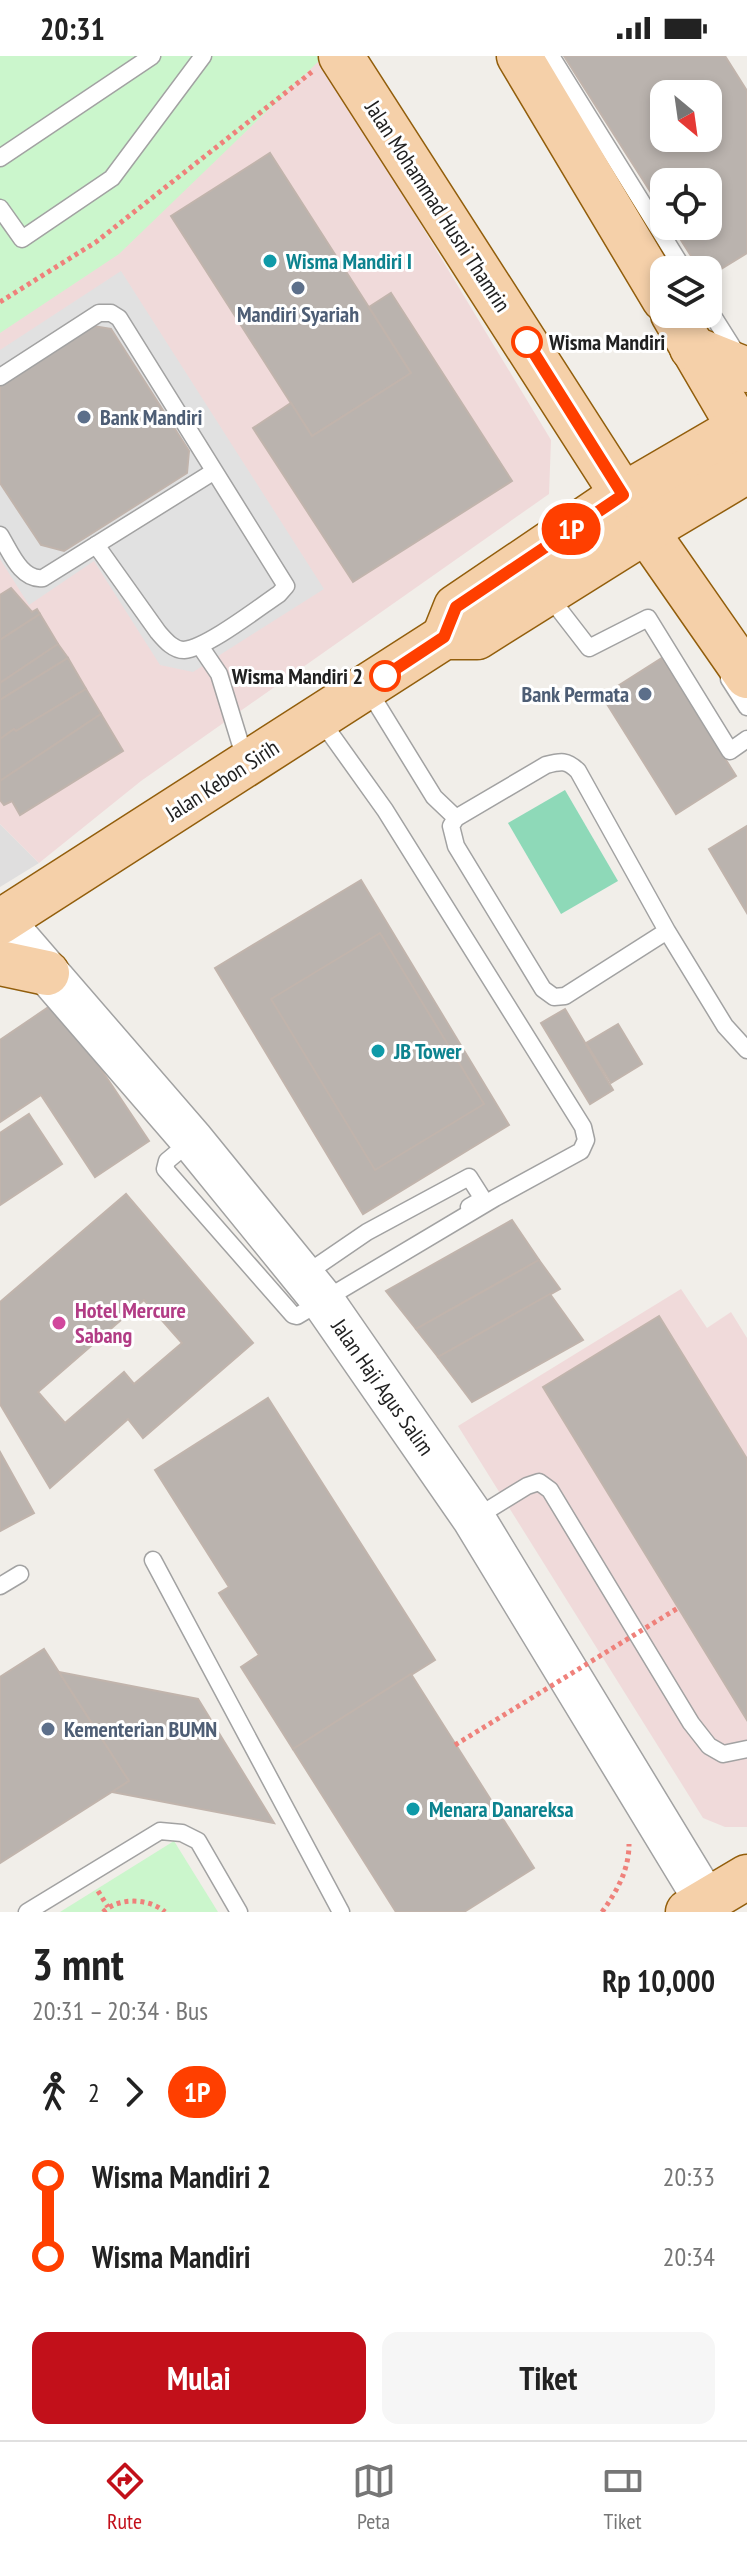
<!DOCTYPE html>
<html lang="id">
<head>
<meta charset="utf-8">
<style>
	body { margin:0; font-family:"PT Sans Narrow",sans-serif; background:#f6f6f6; color:#222; height:100vh; display:flex; flex-direction:column; font-size:30px; white-space:nowrap }
	* { box-sizing:border-box; margin:0 }
	p { font-size:26px; color:#767676 }
	.icon { flex:none; width:44px; height:44px; fill:none; stroke:currentColor; stroke-width:2; stroke-linecap:round; stroke-linejoin:round }
	.map { position:relative; height:1856px; overflow:hidden }
	.sheet { display:flex; flex-direction:column; background:#fff; flex:1 }
	.sheet>* { flex:none }
	.badge { padding:0 16px; border-radius:26px; font-size:28px; line-height:52px }
	.needle { width:52px; rotate:151deg }
	.tools { position:absolute; left:650px; top:24px; display:grid; gap:16px }
	.tools a { display:grid; place-items:center; width:72px; height:72px; border-radius:16px; background:#fff; box-shadow:0 4px 12px #0003; font-size:40px }
	.map>.badge { position:absolute; translate:-50% -50%; box-shadow:0 0 0 4px #fff }
	.legs { display:flex; align-items:center; gap:12px; height:88px; padding:0 32px; font-size:26px }
	.legs p { margin-inline-start:auto }
	.head { display:flex; align-items:center; justify-content:space-between; height:136px; padding:0 32px }
	h1 { font-size:44px; font-weight:800; line-height:60px }
	.primary-button { display:flex; gap:16px; margin-top:auto; padding:16px 32px }
	.primary-button a { flex:1; height:92px; border-radius:16px; background:#c2101a; color:#fff; font-size:32px; font-weight:800; line-height:92px; text-align:center }
	.primary-button a+a { background:#f6f6f6; color:#222 }
	ul { padding:0 32px; list-style:none }
	li { display:flex; align-items:center; gap:28px; height:80px; font-size:30px }
	li i { display:grid; place-items:center; width:12px; height:100%; margin:0 10px; background:currentColor }
	li i::after { content:''; width:20px; height:20px; margin:-10px; border:6px solid; border-radius:50%; background:#fff }
	li p { margin-inline-start:auto }
	li:first-child i { background:linear-gradient(#0000 50%,currentColor 0) }
	li:last-child i { background:linear-gradient(currentColor 50%,#0000 0) }
	.status { display:flex; justify-content:space-between; align-items:center; height:56px; padding:0 40px; background:#fff; direction:ltr }
	.status svg { height:22px; fill:currentColor }
	.tabs { display:flex; justify-content:space-around; align-items:center; height:112px; border-top:2px solid #e0e0e0; background:#fff; font-size:22px; color:#767676 }
	.tabs a { display:grid; justify-items:center; gap:4px }
	.tabs .selected { color:#c2101a }
	.map>svg:first-child { display:block }
	.residential { fill:#dfdede }
	.commercial { fill:#f0dada }
	.park { fill:#cbf6cc }
	.pitch { fill:#8ed9b8 }
	.parking { fill:#e1e1e1 }
	.building { fill:#bab3ae; stroke:#c1b4ac; stroke-width:2; fill-rule:evenodd }
	.lines { fill:none; stroke-linecap:round; stroke-linejoin:round }
	.service-casing { stroke:#a2a2a2; stroke-width:19 }
	.tertiary-casing { stroke:#a2a2a2; stroke-width:45 }
	.primary-casing { stroke:#925e0c; stroke-width:47 }
	.path { stroke:#ef817b; stroke-width:5; stroke-dasharray:4 4; stroke-linecap:butt }
	.service { stroke:#fff; stroke-width:16 }
	.tertiary { stroke:#fff; stroke-width:42 }
	.primary { stroke:#f5d0a9; stroke-width:44 }
	.path-bridge { stroke:#ef817b; stroke-width:5; stroke-dasharray:4 4; stroke-linecap:butt }
	.line-1-casing { stroke:#fff; stroke-width:18 }
	.line-1 { stroke:#ff3f00; stroke-width:12 }
	.culture-dot { fill:#0f9aa8; stroke:#fff; stroke-width:3 }
	.service-dot { fill:#5c6f8a; stroke:#fff; stroke-width:3 }
	.stop-1-dot { fill:#fff; stroke:#ff3f00; stroke-width:4 }
	.hotel-dot { fill:#d1479c; stroke:#fff; stroke-width:3 }
	.labels { text-anchor:middle; stroke-width:6; stroke-linejoin:round; paint-order:stroke }
	.street-label { font-size:22px; fill:#212121; stroke:#fff }
	.culture-label { font-size:22px; font-weight:bold; fill:#0d838f; stroke:#fff; text-anchor:start }
	.service-label { font-size:22px; font-weight:bold; fill:#4e5e75; stroke:#fff; text-anchor:start }
	.stop-label { font-size:22px; font-weight:bold; fill:#212121; stroke:#fff; text-anchor:start }
	.hotel-label { font-size:22px; font-weight:bold; fill:#b23c85; stroke:#fff; text-anchor:start }
</style>
</head>
<body>
<div class="status"><b>20:31</b><svg viewBox="0 0 49 12"><path d="M0 12V9h3v3zM5 12V6h3v6zM10 12V3h3v9zM15 12V0h3v12zM26 1h20v11H26zM47 4h2v5h-2z"/></svg></div>
<div class="map">
<svg width="747" height="1856" viewBox="0 0 747 1856">
	<rect width="100%" height="100%" fill="#f1eee9"/>
	<!-- residential -->
	<path class="residential" d="M 0,768 L 39,807 L 0,831 Z"/>
	<!-- commercial -->
	<g class="commercial">
		<path d="M 0,0 L 319,0 L 551,384 L 549,438 L 141,725 L 39,807 L 0,768 Z"/>
		<path d="M 681,1233 L 707,1272 L 731,1256 L 747,1282 L 747,1771 L 725,1771 L 703,1762 L 458,1370 Z"/>
	</g>
	<!-- park -->
	<g class="park">
		<path d="M 0,0 L 319,0 L 321,3 L 119,198 L 0,277 Z"/>
		<path d="M 174,1785 L 218,1856 L 60,1856 Z"/>
	</g>
	<!-- pitch -->
	<path class="pitch" d="M 565,734 L 618,825 L 561,858 L 508,767 Z"/>
	<!-- parking -->
	<path class="parking" d="M 121,215 L 324,533 L 193,616 L 160,609 L 94,505 L 29,549 L 0,503 L 0,427 L 41,489 L 63,495 L 187,417 L 189,395 L 111,273 L 87,269 L 0,327 L 0,294 Z"/>
	<!-- building -->
	<g class="building">
		<path d="M 564,0 L 725,0 L 747,35 L 747,197 L 708,221 L 708,214 L 700,214 L 672,170 L 708,170 L 708,126 L 664,126 L 664,157 ZM 664,38 L 708,38 L 708,82 L 664,82 Z"/>
		<path d="M 270,97 L 411,317 L 312,380 L 171,160 Z"/>
		<path d="M 391,237 L 512,425 L 353,526 L 253,372 L 291,347 L 312,380 L 411,317 L 369,251 Z"/>
		<path d="M 87,269 L 111,273 L 189,395 L 187,417 L 64,495 L 41,489 L 0,427 L 0,327 Z"/>
		<path d="M 11,532 L 32,556 L 37,553 L 40,558 L 0,584 L 0,539 Z"/>
		<path d="M 40,558 L 58,588 L 0,627 L 0,584 Z"/>
		<path d="M 58,588 L 68,602 L 0,644 L 0,627 Z"/>
		<path d="M 68,602 L 86,633 L 16,675 L 14,673 L 0,683 L 0,644 Z"/>
		<path d="M 662,602 L 736,720 L 676,758 L 602,640 Z"/>
		<path d="M 86,633 L 101,658 L 0,725 L 0,683 L 14,673 L 16,675 Z"/>
		<path d="M 101,658 L 123,695 L 20,759 L 12,745 L 4,749 L 0,744 L 0,725 Z"/>
		<path d="M 747,770 L 747,857 L 709,793 Z"/>
		<path d="M 361,824 L 509,1069 L 363,1158 L 215,912 Z"/>
		<path d="M 380,877 L 484,1048 L 375,1114 L 271,943 Z"/>
		<path d="M 56,946 L 149,1085 L 95,1121 L 41,1039 L 0,1066 L 0,984 Z"/>
		<path d="M 565,953 L 613,1034 L 590,1048 L 541,967 Z"/>
		<path d="M 618,968 L 642,1008 L 611,1027 L 586,987 Z"/>
		<path d="M 29,1058 L 62,1108 L 0,1149 L 0,1077 Z"/>
		<path d="M 126,1138 L 253,1287 L 143,1382 L 128,1363 L 50,1432 L 0,1348 L 0,1246 ZM 144,1244 L 182,1287 L 134,1328 L 124,1316 L 65,1367 L 38,1336 Z"/>
		<path d="M 512,1164 L 539,1204 L 416,1273 L 386,1235 Z"/>
		<path d="M 539,1204 L 560,1233 L 438,1301 L 416,1273 Z"/>
		<path d="M 550,1238 L 583,1284 L 472,1346 L 438,1301 Z"/>
		<path d="M 659,1260 L 747,1403 L 747,1664 L 543,1331 Z"/>
		<path d="M 268,1342 L 435,1604 L 293,1693 L 241,1611 L 259,1599 L 219,1537 L 229,1531 L 155,1414 Z"/>
		<path d="M 0,1396 L 34,1457 L 0,1475 Z"/>
		<path d="M 44,1593 L 129,1725 L 0,1807 L 0,1621 Z"/>
		<path d="M 59,1616 L 198,1643 L 274,1767 L 112,1736 L 129,1725 Z"/>
		<path d="M 411,1618 L 534,1812 L 464,1856 L 396,1856 L 293,1693 Z"/>
	</g>
	<g class="lines">
		<defs>
			<g id="service">
				<path d="M 551,0 L 684,214"/>
				<path d="M 0,102 L 152,0"/>
				<path d="M 0,152 L 22,183 L 112,122 L 203,0"/>
				<path d="M 708,252 L 737,298"/>
				<path d="M 0,321 L 99,257 L 111,257 L 119,262 L 286,530 L 279,538 C 258,552 207,592 184,594 C 173,594 165,584 158,576 L 96,489"/>
				<path d="M 0,479 C 10,495 21,525 43,522 L 213,416"/>
				<path d="M 548,539 L 589,592 L 648,562 L 730,695 L 747,683"/>
				<path d="M 200,590 L 219,618 L 246,706"/>
				<path d="M 729,623 L 747,651"/>
				<path d="M 367,632 L 434,741 L 456,762"/>
				<path d="M 667,875 L 578,715 C 567,704 561,705 546,709 L 456,762 L 451,770 L 456,790 L 543,933 L 554,941 L 565,940 L 667,875 L 725,970 L 747,994"/>
				<path d="M 191,1085 L 167,1105 L 165,1113 L 293,1259 L 297,1260 L 495,1142 L 581,1095 L 586,1084 L 583,1071 L 385,754 L 320,663"/>
				<path d="M 304,1219 L 367,1176 L 469,1121 L 483,1143 L 469,1151"/>
				<path d="M 475,1462 L 527,1430 L 539,1426 L 550,1434 L 691,1667 L 709,1690 L 723,1698 L 747,1693"/>
				<path d="M 153,1504 L 341,1856"/>
				<path d="M 0,1530 L 20,1518"/>
				<path d="M 27,1856 L 160,1775 L 182,1777 L 198,1785 L 239,1856"/>
			</g>
			<path id="tertiary" d="M 0,862 L 192,1084 L 323,1245 L 474,1463 L 706,1845"/>
			<g id="primary">
				<path d="M 341,0 L 646,475 L 747,620"/>
				<path d="M 519,0 L 664,243"/>
				<path d="M 673,258 L 747,385"/>
				<path d="M 692,292 L 747,314"/>
				<path d="M 444,581 L 456,551 L 608,448 L 747,367"/>
				<path d="M 0,866 L 444,581 L 477,581 L 646,475 L 747,415"/>
				<path d="M 0,907 L 47,917"/>
				<path d="M 688,1856 L 747,1821"/>
			</g>
		</defs>
		<!-- service casing -->
		<use href="#service" class="service-casing"/>
		<!-- tertiary casing -->
		<use href="#tertiary" class="tertiary-casing"/>
		<!-- primary casing -->
		<use href="#primary" class="primary-casing"/>
		<!-- path -->
		<g class="path">
			<path d="M 0,246 L 96,186 L 313,15"/>
			<path d="M 98,1835 L 108,1851"/>
			<path d="M 103,1856 C 119,1841 149,1842 165,1856"/>
			<path d="M 602,1856 C 617,1835 629,1814 629,1788"/>
		</g>
		<!-- service -->
		<use href="#service" class="service"/>
		<!-- tertiary -->
		<use href="#tertiary" class="tertiary"/>
		<!-- primary -->
		<use href="#primary" class="primary"/>
		<!-- path-bridge -->
		<path class="path-bridge" d="M 455,1689 L 678,1552"/>
	</g>
	<g class="lines">
		<defs>
			<path id="line-1" d="M 385,620 L 444,581 L 456,551 L 623,439 L 527,286"/>
		</defs>
		<!-- line-1 casing -->
		<use href="#line-1" class="line-1-casing"/>
		<!-- line-1 -->
		<use href="#line-1" class="line-1"/>
	</g>
	<!-- markers -->
	<g class="culture-dot">
		<circle cx="270" cy="205" r="8"/>
		<circle cx="378" cy="995" r="8"/>
		<circle cx="413" cy="1753" r="8"/>
	</g>
	<g class="service-dot">
		<circle cx="298" cy="232" r="8"/>
		<circle cx="84" cy="361" r="8"/>
		<circle cx="645" cy="638" r="8"/>
		<circle cx="48" cy="1673" r="8"/>
	</g>
	<g class="stop-1-dot">
		<circle cx="527" cy="286" r="14"/>
		<circle cx="385" cy="620" r="14"/>
	</g>
	<circle class="hotel-dot" cx="59" cy="1267" r="8"/>
	<g class="labels">
		<!-- street labels -->
		<g class="street-label">
			<text transform="translate(438 150) rotate(57)" y="8">Jalan Mohammad Husni Thamrin</text>
			<text transform="translate(222 724) rotate(-33)" y="8">Jalan Kebon Sirih</text>
			<text transform="translate(383 1331) rotate(55)" y="8">Jalan Haji Agus Salim</text>
		</g>
		<!-- culture labels -->
		<g class="culture-label">
			<text x="286" y="213">Wisma Mandiri I</text>
			<text x="394" y="1003">JB Tower</text>
			<text x="429" y="1761">Menara Danareksa</text>
		</g>
		<!-- service labels -->
		<g class="service-label">
			<text x="298" y="266" text-anchor="middle">Mandiri Syariah</text>
			<text x="100" y="369">Bank Mandiri</text>
			<text x="629" y="646" text-anchor="end">Bank Permata</text>
			<text x="64" y="1681">Kementerian BUMN</text>
		</g>
		<!-- stop labels -->
		<g class="stop-label">
			<text x="549" y="294">Wisma Mandiri</text>
			<text x="363" y="628" text-anchor="end">Wisma Mandiri 2</text>
		</g>
		<!-- hotel labels -->
		<g class="hotel-label">
			<text x="75" y="1262">Hotel Mercure<tspan x="75" dy="25">Sabang</tspan></text>
		</g>
	</g>
</svg>
<div class="tools">
<a><svg class="needle" viewBox="-14 -14 28 28"><path d="M0-13l5 13h-10z" fill="#e53935"/><path d="M0 13l5-13h-10z" fill="#767676"/></svg></a>
<a><svg class="icon" aria-label="locate" viewBox="0 0 24 24"><circle cx="12" cy="12" r="6"/><path d="M12 2v4M12 18v4M2 12h4M18 12h4"/></svg></a>
<a><svg class="icon" aria-label="layers" viewBox="0 0 24 24"><path d="M12 4l9 5-9 5-9-5zM3 14l9 5 9-5"/></svg></a>
</div>
<b class="badge" style="left:571px;top:473px;background:#ff3f00;color:#fff">1P</b>
</div>
<section class="sheet">
<div class="head"><div><h1>3 mnt</h1><p>20:31 – 20:34 · Bus</p></div><b>Rp 10,000</b></div>
<div class="legs"><svg class="icon" aria-label="walk" viewBox="0 0 24 24"><circle cx="13" cy="4" r="2"/><path d="M13 8l-2 6 4 7M11 14l-3 7M7 12l3-4h3l4 4"/></svg>2<svg class="icon" aria-label="forward" viewBox="0 0 24 24"><path d="M9 5l7 7-7 7"/></svg><b class="badge" style="background:#ff3f00;color:#fff">1P</b></div>
<ul>
<li><i style="color:#ff3f00"></i><b>Wisma Mandiri 2</b><p>20:33</p></li>
<li><i style="color:#ff3f00"></i><b>Wisma Mandiri</b><p>20:34</p></li>
</ul>
<div class="primary-button"><a>Mulai</a><a>Tiket</a></div>
</section>
<nav class="tabs">
<a class="selected"><svg class="icon" aria-label="directions" viewBox="0 0 24 24"><path d="M12 3l9 9-9 9-9-9zM9 14v-3h6M13 9l2 2-2 2"/></svg>Rute</a>
<a><svg class="icon" aria-label="map" viewBox="0 0 24 24"><path d="M3 6l6-2 6 2 6-2v14l-6 2-6-2-6 2zM9 4v14M15 6v14"/></svg>Peta</a>
<a><svg class="icon" aria-label="tickets" viewBox="0 0 24 24"><path d="M3 7h18v10H3zM15 7v10"/></svg>Tiket</a>
</nav>
</body>
</html>
